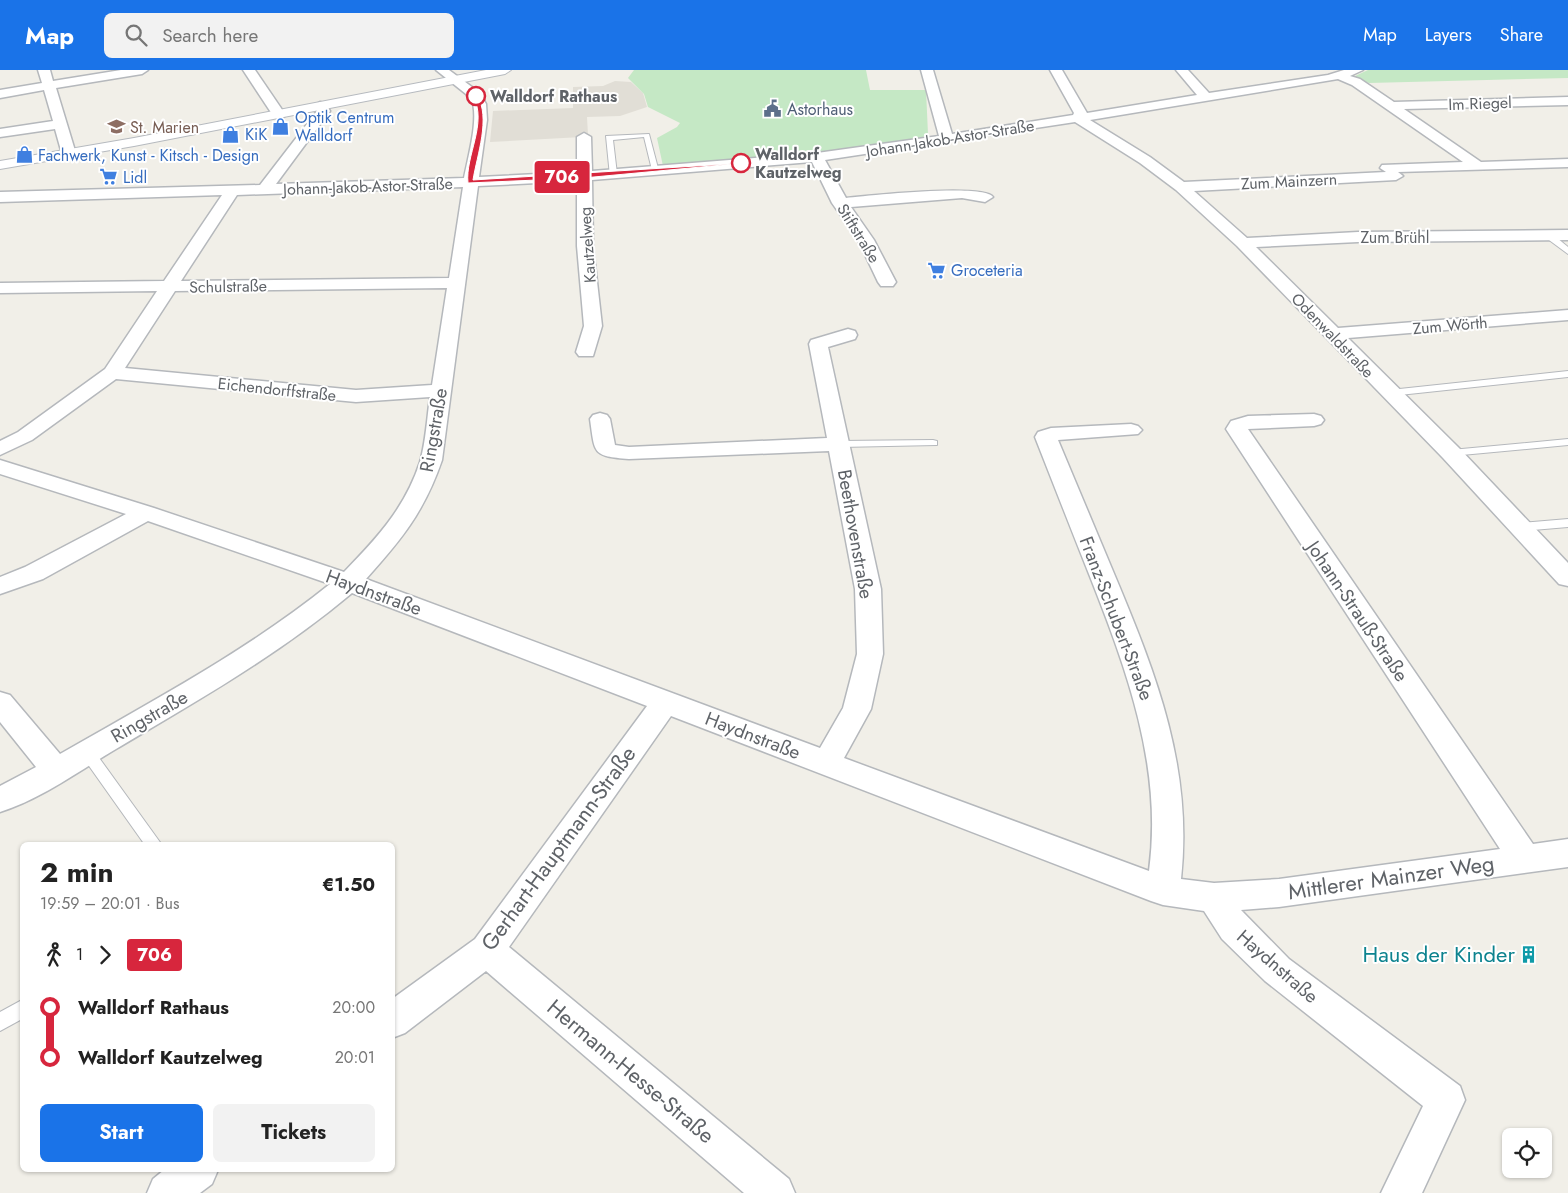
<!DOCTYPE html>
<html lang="en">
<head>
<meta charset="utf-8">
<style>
	body { margin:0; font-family:Jost,sans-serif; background:#f2f2f2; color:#222; height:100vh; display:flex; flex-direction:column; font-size:19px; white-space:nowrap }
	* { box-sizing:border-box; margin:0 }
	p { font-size:16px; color:#767676 }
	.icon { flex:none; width:28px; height:28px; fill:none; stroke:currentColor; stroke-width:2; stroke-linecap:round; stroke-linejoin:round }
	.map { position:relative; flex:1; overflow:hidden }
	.sheet { position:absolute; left:20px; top:772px; width:375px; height:330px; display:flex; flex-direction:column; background:#fff; border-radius:8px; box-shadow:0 1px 4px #0004 }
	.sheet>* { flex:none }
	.badge { padding:0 10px; border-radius:4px; font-size:18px; line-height:32px }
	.fabs { position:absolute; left:1502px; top:1058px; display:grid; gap:10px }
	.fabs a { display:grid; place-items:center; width:50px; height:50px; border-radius:8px; background:#fff; box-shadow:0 1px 4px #0004; font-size:25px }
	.map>.badge { position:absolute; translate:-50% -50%; box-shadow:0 0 0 2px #fff }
	.legs { display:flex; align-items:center; gap:8px; height:55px; padding:0 20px; font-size:16px }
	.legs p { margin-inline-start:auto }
	.headline { display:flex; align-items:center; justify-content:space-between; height:85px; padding:0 20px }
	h1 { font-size:28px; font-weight:700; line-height:38px }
	.button { display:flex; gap:10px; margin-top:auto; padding:10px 20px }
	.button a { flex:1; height:58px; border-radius:8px; background:#1a73e8; color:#fff; font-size:20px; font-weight:700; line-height:58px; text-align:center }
	.button a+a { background:#f2f2f2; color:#222 }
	ul { padding:0 20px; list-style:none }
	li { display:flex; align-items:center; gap:18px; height:50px; font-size:19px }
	li i { display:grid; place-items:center; width:8px; height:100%; margin:0 6px; background:currentColor }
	li i::after { content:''; width:12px; height:12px; margin:-6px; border:4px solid; border-radius:50%; background:#fff }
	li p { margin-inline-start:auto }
	li:first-child i { background:linear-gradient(#0000 50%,currentColor 0) }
	li:last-child i { background:linear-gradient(currentColor 50%,#0000 0) }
	header { display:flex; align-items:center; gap:30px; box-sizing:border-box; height:70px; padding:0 25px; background:#1a73e8; color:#fff }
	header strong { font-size:24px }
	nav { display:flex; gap:28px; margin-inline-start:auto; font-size:18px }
	.search { width:350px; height:45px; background:#f2f2f2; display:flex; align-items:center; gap:12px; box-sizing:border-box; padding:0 18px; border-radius:8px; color:#767676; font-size:19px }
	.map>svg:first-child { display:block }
	.education { fill:#e1ded6 }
	.green { fill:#c5e8c5 }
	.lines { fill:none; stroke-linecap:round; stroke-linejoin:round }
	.lane-casing { stroke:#b5b8bc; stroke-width:2 }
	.street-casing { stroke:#b5b8bc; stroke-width:3 }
	.secondary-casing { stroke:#b6babf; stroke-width:2 }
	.lane { fill:#fff; fill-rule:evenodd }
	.street { fill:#fff; fill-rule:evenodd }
	.secondary { fill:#fff; fill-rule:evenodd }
	.line-1 { fill:#d7263d; stroke:#fff }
	.stop-1-dot { fill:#fff; stroke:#d7263d; stroke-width:2.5 }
	.labels { text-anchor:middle; stroke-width:4; stroke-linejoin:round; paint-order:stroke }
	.far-stop-label { font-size:16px; font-weight:bold; fill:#5f6368; stroke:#fff; text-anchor:start }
	.far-street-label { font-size:16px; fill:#5f6368; stroke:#fff }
	.far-service-label { font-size:16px; fill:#4e5e75; stroke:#fff; text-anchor:start }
	.far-shop-label { font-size:16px; fill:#366cbe; stroke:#fff; text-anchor:start }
	.far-education-label { font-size:16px; fill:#785e54; stroke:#fff; text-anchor:start }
	.street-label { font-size:19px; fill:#5f6368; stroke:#fff }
	.near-street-label { font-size:22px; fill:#5f6368; stroke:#fff }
	.near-culture-label { font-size:22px; fill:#0d838f; stroke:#fff; text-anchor:end }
</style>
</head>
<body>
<header>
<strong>Map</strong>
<div class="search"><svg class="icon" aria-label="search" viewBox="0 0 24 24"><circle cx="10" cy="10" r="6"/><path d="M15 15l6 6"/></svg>Search here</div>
<nav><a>Map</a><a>Layers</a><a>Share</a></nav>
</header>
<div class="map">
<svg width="1568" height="1123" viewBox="0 0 1568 1123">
	<rect width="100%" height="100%" fill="#f1efe8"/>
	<!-- education -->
	<path class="education" d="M 615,11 L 631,12 L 643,23 L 647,37 L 620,46 L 587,47 L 588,65 L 582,67 L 490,72 L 493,41 L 573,38 L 573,17 L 603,16 Z"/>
	<!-- green -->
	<g class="green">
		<path d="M 634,0 L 866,0 L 870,20 L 926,20 L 928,64 L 921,68 L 797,85 L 663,96 L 657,68 L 677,57 L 680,53 L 648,37 L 644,24 L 628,8 Z"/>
		<path d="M 1368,0 L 1568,0 L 1568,8 L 1369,13 L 1353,7 Z"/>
	</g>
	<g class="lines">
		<defs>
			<g id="lane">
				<path d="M 649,64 L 659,102 L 652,100 L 644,67 L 613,70 L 617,104 L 610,106 L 606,66 Z"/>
				<path d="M 1545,163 L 1551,163 L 1568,177 L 1568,184 L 1545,167 Z"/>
				<path d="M 1568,301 L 1568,307 L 1390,326 L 1385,323 L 1390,320 Z"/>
				<path d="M 1568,369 L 1568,375 L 1451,386 L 1445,383 L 1451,380 Z"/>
				<path d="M 933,370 L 937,371 L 937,375 L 840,377 L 834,374 L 840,371 Z"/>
				<path d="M 1568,449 L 1568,457 L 1522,461 L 1516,457 L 1522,453 Z"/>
				<path d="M 87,676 L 92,678 L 162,775 L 145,775 L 82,686 L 79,682 L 82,678 Z"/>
				<path d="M 22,930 L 22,949 L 0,961 L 0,942 Z"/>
			</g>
			<g id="street">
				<path d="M 38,0 L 50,0 L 53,11 L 121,0 L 148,0 L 142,4 L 56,18 L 76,84 L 69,88 L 62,84 L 55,59 L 0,67 L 0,59 L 53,51 L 44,20 L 0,28 L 0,20 L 42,13 Z"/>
				<path d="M 243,0 L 255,0 L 285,44 L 284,47 L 274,47 Z"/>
				<path d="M 436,0 L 449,0 L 480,23 L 486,34 L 487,50 L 479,107 L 577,102 L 577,67 L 584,63 L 591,67 L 592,101 L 817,83 L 939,66 L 921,0 L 933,0 L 952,64 L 1073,45 L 1074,43 L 1050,0 L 1062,0 L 1087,43 L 1197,25 L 1176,0 L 1188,0 L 1209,23 L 1328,5 L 1344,0 L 1363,0 L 1350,6 L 1360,9 L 1394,32 L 1568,27 L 1568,35 L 1404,39 L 1481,92 L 1568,89 L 1568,97 L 1398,102 L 1403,106 L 1396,110 L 1194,121 L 1247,168 L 1358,162 L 1568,160 L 1568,170 L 1358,172 L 1256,177 L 1338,258 L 1568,240 L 1568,250 L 1348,268 L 1459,378 L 1568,493 L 1568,516 L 1559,514 L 1443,388 L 1237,176 L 1176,120 L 1140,93 L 1075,52 L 825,90 L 846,128 C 867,126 983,113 993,127 L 985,132 L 962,128 L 851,137 L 874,170 L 896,212 L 893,216 L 881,216 L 878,212 L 858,170 L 832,133 L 812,92 L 592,110 L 593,176 L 602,256 L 593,286 L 579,286 L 576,282 L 584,256 L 577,176 L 577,111 L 478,116 L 442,390 C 424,442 402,469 366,509 L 820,678 L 843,638 L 857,584 L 855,519 L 829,381 L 629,389 C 592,386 595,384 590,349 L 593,345 L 600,343 L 607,345 L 610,349 L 615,375 L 629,377 L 827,368 L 809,274 L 811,270 L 848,259 L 855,261 L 857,265 L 855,269 L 828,277 L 881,519 L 883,584 L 871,639 L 844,688 L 1149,801 C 1163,697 1127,600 1089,504 C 1071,459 1053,413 1035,367 L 1038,362 L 1051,358 L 1131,354 L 1138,356 L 1142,360 L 1138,364 L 1058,370 C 1077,415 1096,461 1115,506 C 1157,606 1193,699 1181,809 L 1214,813 L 1279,809 L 1500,779 L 1226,359 L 1231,351 L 1248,346 L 1314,344 L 1321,346 L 1324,350 L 1321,354 L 1314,356 L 1248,359 L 1533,774 L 1568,769 L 1568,797 L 1279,837 L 1241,840 L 1289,889 L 1460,1016 L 1465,1030 L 1422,1123 L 1381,1123 L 1423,1036 L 1265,911 L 1222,869 L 1204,841 L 1163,835 L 1151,831 L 671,646 L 509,877 L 789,1109 L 795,1123 L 744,1123 L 486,901 L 405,963 L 392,968 L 392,929 L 475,869 L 647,636 L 352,523 C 278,585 199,630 116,679 C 79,701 41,729 0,742 L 0,716 L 36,697 L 0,652 L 0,622 L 10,625 L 60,684 C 152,631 247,581 330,514 L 148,451 L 43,509 L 0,524 L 0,507 L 25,497 L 126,444 L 0,404 L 0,390 L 154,438 L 344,502 C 377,468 405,438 420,392 C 426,371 427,348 430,327 L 356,332 L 116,309 L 32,370 L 0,385 L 0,371 L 18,362 L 105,299 L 157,221 L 0,223 L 0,213 L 164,211 L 222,125 L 0,132 L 0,122 L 260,115 L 317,41 L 314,36 L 320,32 L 324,33 L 330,41 L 276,114 L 464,108 C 468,87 480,46 471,28 ZM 1338,9 L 1352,15 L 1463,92 L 1382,95 L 1380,98 L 1386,102 L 1184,112 L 1150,87 L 1090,50 ZM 463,117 L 449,208 L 181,211 L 237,125 ZM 447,218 L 432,315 L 356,320 L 125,298 L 175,221 Z"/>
				<path d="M 164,1100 L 218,1100 L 212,1114 L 200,1123 L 147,1123 L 153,1109 Z"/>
			</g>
			<path id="secondary" d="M 486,0 L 511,0 L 505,4 L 134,76 L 0,99 L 0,91 L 134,68 Z"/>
		</defs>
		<!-- lane casing -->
		<use href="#lane" class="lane-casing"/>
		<!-- street casing -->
		<use href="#street" class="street-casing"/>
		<!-- secondary casing -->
		<use href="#secondary" class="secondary-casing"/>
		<!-- lane -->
		<use href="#lane" class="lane"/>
		<!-- street -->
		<use href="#street" class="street"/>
		<!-- secondary -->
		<use href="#secondary" class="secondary"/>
	</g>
	<!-- line-1 -->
	<path class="line-1" d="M 477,25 C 491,48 477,85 473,110 L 744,93 L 583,108 L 468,113 C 465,86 488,53 473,26 Z"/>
	<!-- icons -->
	<defs>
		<symbol id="civic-bare" viewBox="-9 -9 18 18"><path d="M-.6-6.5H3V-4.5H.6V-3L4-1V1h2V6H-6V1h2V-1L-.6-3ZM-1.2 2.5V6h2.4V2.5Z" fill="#5c6f8a" stroke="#fff" stroke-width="2.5" paint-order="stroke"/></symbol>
		<symbol id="shop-bare" viewBox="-9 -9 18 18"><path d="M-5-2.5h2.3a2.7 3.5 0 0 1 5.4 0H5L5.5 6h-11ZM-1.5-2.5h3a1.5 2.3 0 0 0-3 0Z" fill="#3f7fe0" stroke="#fff" stroke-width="2.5" paint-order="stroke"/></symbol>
		<symbol id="school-bare" viewBox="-9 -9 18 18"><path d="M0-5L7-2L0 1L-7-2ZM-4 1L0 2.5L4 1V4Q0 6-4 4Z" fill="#8d6e63" stroke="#fff" stroke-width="2.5" paint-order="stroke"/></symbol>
		<symbol id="supermarket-bare" viewBox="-9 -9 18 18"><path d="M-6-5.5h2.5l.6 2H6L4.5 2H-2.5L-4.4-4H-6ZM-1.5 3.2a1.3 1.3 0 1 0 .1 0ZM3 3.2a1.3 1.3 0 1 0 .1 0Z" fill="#3f7fe0" stroke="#fff" stroke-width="2.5" paint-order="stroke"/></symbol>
		<symbol id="building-bare" viewBox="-9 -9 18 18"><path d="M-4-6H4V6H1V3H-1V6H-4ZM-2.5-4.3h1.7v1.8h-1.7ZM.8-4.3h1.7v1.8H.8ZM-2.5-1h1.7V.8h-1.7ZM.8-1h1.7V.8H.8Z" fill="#0f9aa8" stroke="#fff" stroke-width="2.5" paint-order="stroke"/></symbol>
	</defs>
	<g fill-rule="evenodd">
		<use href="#civic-bare" x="760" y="26" width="25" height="25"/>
		<use href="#shop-bare" x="268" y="44" width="25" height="25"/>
		<use href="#school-bare" x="104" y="44" width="25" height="25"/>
		<use href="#shop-bare" x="218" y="52" width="25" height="25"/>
		<use href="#shop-bare" x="12" y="72" width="25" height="25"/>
		<use href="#supermarket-bare" x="96" y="94" width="25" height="25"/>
		<use href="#supermarket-bare" x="924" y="188" width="25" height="25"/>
		<use href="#building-bare" x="1516" y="872" width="25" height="25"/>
	</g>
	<!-- markers -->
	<g class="stop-1-dot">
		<circle cx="476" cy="26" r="9"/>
		<circle cx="741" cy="93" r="9"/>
	</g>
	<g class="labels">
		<!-- far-stop labels -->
		<g class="far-stop-label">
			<text x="490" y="32">Walldorf Rathaus</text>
			<text x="755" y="90">Walldorf<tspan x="755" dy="18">Kautzelweg</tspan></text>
		</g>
		<!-- far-street labels -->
		<g class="far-street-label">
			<text transform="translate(1480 33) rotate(-2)" y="6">Im Riegel</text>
			<text transform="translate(950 68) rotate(-9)" y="6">Johann-Jakob-Astor-Straße</text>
			<text transform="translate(1289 111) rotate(-3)" y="6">Zum Mainzern</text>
			<text transform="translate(368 116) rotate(-2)" y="6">Johann-Jakob-Astor-Straße</text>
			<text transform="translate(859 163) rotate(58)" y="6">Stiftstraße</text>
			<text x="1395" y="173">Zum Brühl</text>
			<text transform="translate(587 175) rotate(-94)" y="6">Kautzelweg</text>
			<text transform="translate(228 216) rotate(-1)" y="6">Schulstraße</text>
			<text transform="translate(1450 255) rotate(-5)" y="6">Zum Wörth</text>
			<text transform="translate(1333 265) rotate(46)" y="6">Odenwaldstraße</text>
			<text transform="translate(277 319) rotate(6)" y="6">Eichendorffstraße</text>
		</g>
		<!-- far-service labels -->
		<g class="far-service-label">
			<text x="787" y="45">Astorhaus</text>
		</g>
		<!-- far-shop labels -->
		<g class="far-shop-label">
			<text x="295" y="53">Optik Centrum<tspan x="295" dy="18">Walldorf</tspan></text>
			<text x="245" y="70">KiK</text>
			<text x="38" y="91">Fachwerk, Kunst - Kitsch - Design</text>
			<text x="123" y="113">Lidl</text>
			<text x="951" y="206">Groceteria</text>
		</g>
		<!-- far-education labels -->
		<g class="far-education-label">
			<text x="130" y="63">St. Marien</text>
		</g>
		<!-- street labels -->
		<g class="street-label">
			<text transform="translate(433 360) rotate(-80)" y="7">Ringstraße</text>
			<text transform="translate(856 464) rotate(80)" y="7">Beethovenstraße</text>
			<text transform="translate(374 522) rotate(20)" y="7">Haydnstraße</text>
			<text transform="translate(1358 541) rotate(56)" y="7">Johann-Strauß-Straße</text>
			<text transform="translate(1117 548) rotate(69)" y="7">Franz-Schubert-Straße</text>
			<text transform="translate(149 646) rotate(-30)" y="7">Ringstraße</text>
			<text transform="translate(753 665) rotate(21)" y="7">Haydnstraße</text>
			<text transform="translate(1278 896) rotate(41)" y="7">Haydnstraße</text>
		</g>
		<!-- near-street labels -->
		<g class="near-street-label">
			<text transform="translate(558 778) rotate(-54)" y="8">Gerhart-Hauptmann-Straße</text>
			<text transform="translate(1391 807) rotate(-8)" y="8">Mittlerer Mainzer Weg</text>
			<text transform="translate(631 1001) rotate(40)" y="8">Hermann-Hesse-Straße</text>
		</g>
		<!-- near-culture labels -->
		<g class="near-culture-label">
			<text x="1515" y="892">Haus der Kinder</text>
		</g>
	</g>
</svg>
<div class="fabs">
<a><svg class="icon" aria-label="locate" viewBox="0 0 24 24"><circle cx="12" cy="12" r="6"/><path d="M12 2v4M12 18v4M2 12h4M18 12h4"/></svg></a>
</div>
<b class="badge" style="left:562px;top:107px;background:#d7263d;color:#fff">706</b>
<section class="sheet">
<div class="headline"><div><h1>2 min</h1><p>19:59 – 20:01 · Bus</p></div><b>€1.50</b></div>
<div class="legs"><svg class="icon" aria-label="walk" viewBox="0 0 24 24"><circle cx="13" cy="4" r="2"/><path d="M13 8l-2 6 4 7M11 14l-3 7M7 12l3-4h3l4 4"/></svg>1<svg class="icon" aria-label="forward" viewBox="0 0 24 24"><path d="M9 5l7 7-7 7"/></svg><b class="badge" style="background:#d7263d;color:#fff">706</b></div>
<ul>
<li><i style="color:#d7263d"></i><b>Walldorf Rathaus</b><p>20:00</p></li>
<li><i style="color:#d7263d"></i><b>Walldorf Kautzelweg</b><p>20:01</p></li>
</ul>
<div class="button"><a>Start</a><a>Tickets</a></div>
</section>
</div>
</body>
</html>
